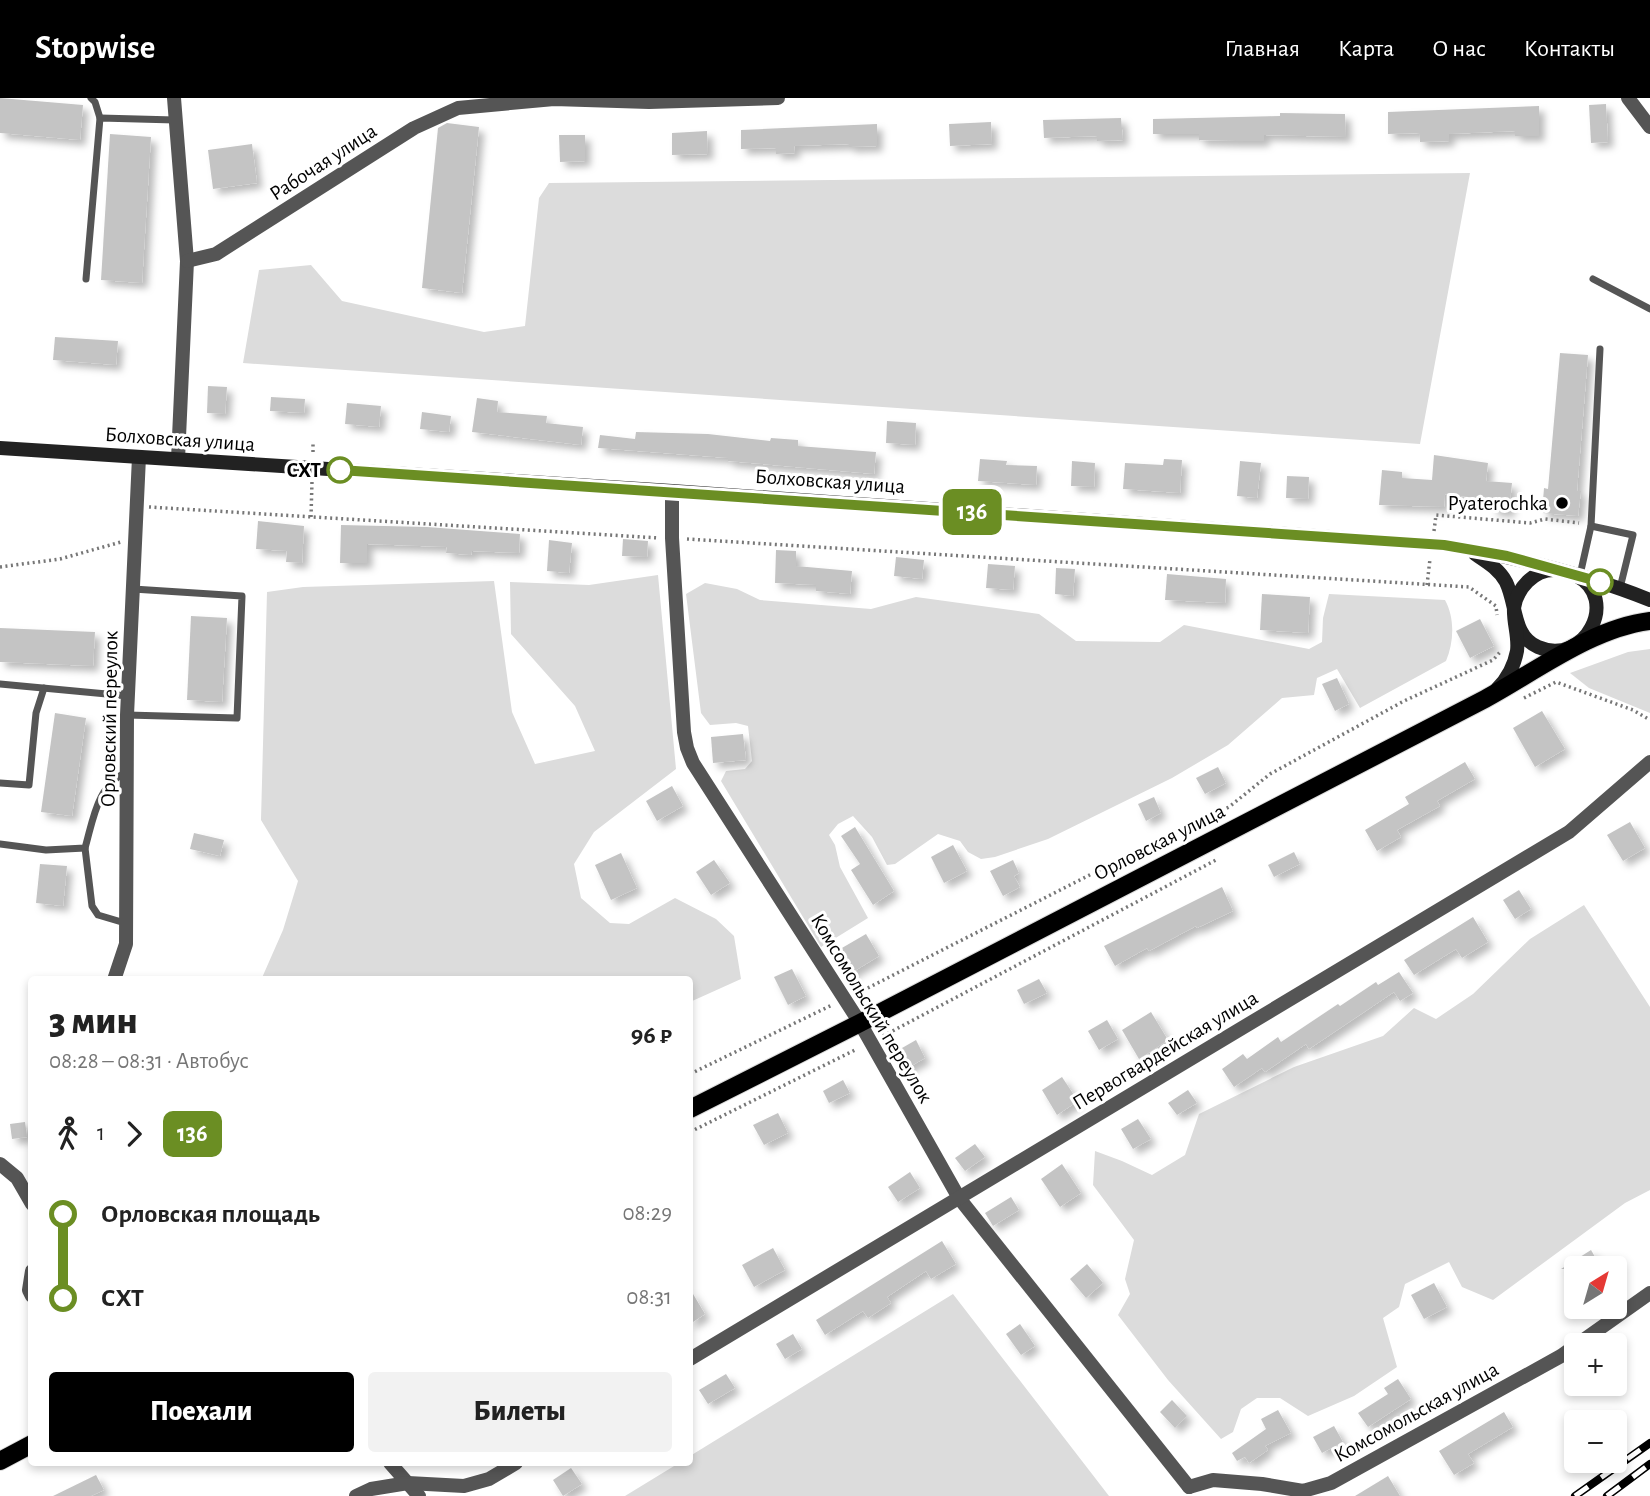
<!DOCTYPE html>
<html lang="ru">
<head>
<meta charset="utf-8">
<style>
	body { margin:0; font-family:"Alegreya Sans",sans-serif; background:#f2f2f2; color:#222; height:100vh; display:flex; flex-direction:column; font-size:26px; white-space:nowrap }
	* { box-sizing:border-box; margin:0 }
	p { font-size:23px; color:#767676 }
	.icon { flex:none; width:38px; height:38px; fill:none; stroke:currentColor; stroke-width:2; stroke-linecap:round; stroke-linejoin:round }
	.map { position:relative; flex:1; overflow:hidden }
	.drawer { position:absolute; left:28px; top:878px; width:665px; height:490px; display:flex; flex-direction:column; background:#fff; border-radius:7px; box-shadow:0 4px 10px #0003 }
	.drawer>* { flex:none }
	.badge { padding:0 14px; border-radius:10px; font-size:24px; line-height:46px }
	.needle { width:46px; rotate:37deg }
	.fabs { position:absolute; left:1564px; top:1158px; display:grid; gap:14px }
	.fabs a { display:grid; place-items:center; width:63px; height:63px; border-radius:7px; background:#fff; box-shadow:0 4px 10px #0003; font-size:35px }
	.map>.badge { position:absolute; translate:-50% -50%; box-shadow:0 0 0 4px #fff }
	.legs { display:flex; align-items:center; gap:10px; height:77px; padding:0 21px; font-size:23px }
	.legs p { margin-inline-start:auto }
	.headline { display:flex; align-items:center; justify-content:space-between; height:119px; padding:0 21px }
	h1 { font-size:38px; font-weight:800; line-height:52px }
	.action { display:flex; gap:14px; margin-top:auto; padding:14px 21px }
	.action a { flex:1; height:80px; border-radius:7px; background:#000; color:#fff; font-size:28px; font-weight:800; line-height:80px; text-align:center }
	.action a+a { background:#f2f2f2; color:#222 }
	ul { padding:0 21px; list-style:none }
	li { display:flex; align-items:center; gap:24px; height:84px; font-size:26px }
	li i { display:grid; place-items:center; width:10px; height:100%; margin:0 9px; background:currentColor }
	li i::after { content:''; width:18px; height:18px; margin:-9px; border:5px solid; border-radius:50%; background:#fff }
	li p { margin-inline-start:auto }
	li:first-child i { background:linear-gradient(#0000 50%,currentColor 0) }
	li:last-child i { background:linear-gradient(currentColor 50%,#0000 0) }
	header { display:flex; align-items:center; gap:42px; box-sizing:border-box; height:98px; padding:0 35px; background:#000; color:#fff }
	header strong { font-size:33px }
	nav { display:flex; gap:38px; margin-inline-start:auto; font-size:24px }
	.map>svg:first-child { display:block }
	.green { fill:#dcdcdc }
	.building { fill:#c4c4c4; filter:url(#shadow) }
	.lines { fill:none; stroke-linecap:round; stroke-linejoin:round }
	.primary-casing { stroke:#dbdbdb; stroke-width:20 }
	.path { stroke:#777; stroke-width:3.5; stroke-dasharray:2 3.5; stroke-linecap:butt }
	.service { stroke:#555; stroke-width:7 }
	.minor { stroke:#555; stroke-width:14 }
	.secondary { stroke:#222; stroke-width:14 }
	.primary { stroke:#000; stroke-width:18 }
	.rail-casing { stroke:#000; stroke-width:8 }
	.rail { stroke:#fff; stroke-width:5; stroke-dasharray:16; stroke-linecap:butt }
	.line-1-casing { stroke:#fff; stroke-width:16 }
	.line-1 { stroke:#6b8e23; stroke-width:10 }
	.stop-1-dot { fill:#fff; stroke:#6b8e23; stroke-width:3.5 }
	.poi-dot { fill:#000; stroke:#fff; stroke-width:2.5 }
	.labels { text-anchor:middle; stroke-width:6; stroke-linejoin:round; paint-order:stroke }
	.street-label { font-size:21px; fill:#000; stroke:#fff }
	.stop-label { font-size:21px; font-weight:bold; fill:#000; stroke:#fff; text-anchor:end }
	.poi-label { font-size:21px; fill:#000; stroke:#fff; text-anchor:end }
</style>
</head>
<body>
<header>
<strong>Stopwise</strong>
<nav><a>Главная</a><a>Карта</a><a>О нас</a><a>Контакты</a></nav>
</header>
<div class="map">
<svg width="1650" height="1398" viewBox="0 0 1650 1398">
	<defs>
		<filter id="shadow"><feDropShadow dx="5.5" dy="5.5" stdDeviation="3.5" flood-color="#0004"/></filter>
	</defs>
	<rect width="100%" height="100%" fill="#fff"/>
	<!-- green -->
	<g class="green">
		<path d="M 1470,75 L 1420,346 L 243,265 L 259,172 L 311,167 L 342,203 L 484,234 L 525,228 L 539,100 L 549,85 Z"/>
		<path d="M 658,477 L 676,671 L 594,734 L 574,766 L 581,800 L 610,825 L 629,826 L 675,800 L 716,821 L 734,838 L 741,881 L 690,904 L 690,882 L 261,882 L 283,832 L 298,783 L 261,722 L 267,494 L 303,489 L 494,483 L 512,614 L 535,666 L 595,653 L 575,608 L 511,536 L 510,484 L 589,487 Z"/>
		<path d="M 705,485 L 737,491 L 760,502 L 871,511 L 916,499 L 1039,516 L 1076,543 L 1160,544 L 1184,527 L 1309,551 L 1322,544 L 1323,520 L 1329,496 L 1445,502 C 1455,520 1454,544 1446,563 L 1360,610 L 1337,571 L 1317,580 L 1314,597 L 1282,600 L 1228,647 L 1172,680 L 1048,741 L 995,759 L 981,761 L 968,754 L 960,743 L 938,736 L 895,766 L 887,767 L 872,739 L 853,718 L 838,726 L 829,737 L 835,747 L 840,769 L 868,820 L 821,849 L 721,683 L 726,673 L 745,671 L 752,663 L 748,628 L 736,625 L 710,627 L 701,615 L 686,496 Z"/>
		<path d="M 1650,551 L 1650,615 L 1589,590 L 1570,575 L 1628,554 Z"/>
		<path d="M 1584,807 L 1650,909 L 1650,1092 L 1625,1105 L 1493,1202 L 1462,1189 L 1449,1164 L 1405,1186 L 1399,1209 L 1383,1220 L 1397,1269 L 1354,1298 L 1308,1318 L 1280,1300 L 1257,1300 L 1241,1311 L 1233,1334 L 1221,1341 L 1168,1282 L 1118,1217 L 1130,1196 L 1125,1181 L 1134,1142 L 1093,1087 L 1095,1053 L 1122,1063 L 1152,1077 L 1185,1057 L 1199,1016 L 1294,969 L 1383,938 L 1414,910 L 1436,921 L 1473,896 L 1530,841 Z"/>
		<path d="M 953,1196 L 1109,1398 L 625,1398 L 679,1365 L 690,1365 L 690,1358 Z"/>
	</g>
	<!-- building -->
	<g class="building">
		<path d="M 0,0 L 83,7 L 80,42 L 0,35 Z"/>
		<path d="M 1606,6 L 1608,44 L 1591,45 L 1589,7 Z"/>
		<path d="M 1539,8 L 1539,38 L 1515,38 L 1515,33 L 1449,36 L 1449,43 L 1420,44 L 1419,35 L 1388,36 L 1388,14 Z"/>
		<path d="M 1280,15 L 1345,16 L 1346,39 L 1264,37 L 1264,43 L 1236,43 L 1199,42 L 1199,36 L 1153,36 L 1153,21 L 1280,18 Z"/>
		<path d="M 1121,20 L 1123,42 L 1097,43 L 1097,38 L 1044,40 L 1043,22 Z"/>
		<path d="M 991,24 L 992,46 L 950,48 L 949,26 Z"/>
		<path d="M 447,25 L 479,29 L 462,195 L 422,190 L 438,30 Z"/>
		<path d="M 877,26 L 877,48 L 849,49 L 849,46 L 794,48 L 795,55 L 776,56 L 776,50 L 741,51 L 741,32 Z"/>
		<path d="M 707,33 L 708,56 L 672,57 L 672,35 Z"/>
		<path d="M 110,36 L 151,39 L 142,185 L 101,182 Z"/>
		<path d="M 559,37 L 585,37 L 585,63 L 560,64 Z"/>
		<path d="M 252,46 L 257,85 L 213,91 L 208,52 Z"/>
		<path d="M 55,239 L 118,243 L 116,267 L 53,262 Z"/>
		<path d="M 1560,255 L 1588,257 L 1577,393 L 1581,393 L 1578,418 L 1542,415 L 1544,390 L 1548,391 Z"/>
		<path d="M 208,288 L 227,289 L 225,316 L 207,315 Z"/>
		<path d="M 271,299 L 305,301 L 304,315 L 270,313 Z"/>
		<path d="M 477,300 L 498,303 L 497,314 L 547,318 L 546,325 L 583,329 L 581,347 L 472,334 Z"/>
		<path d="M 347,305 L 381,308 L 379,329 L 345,326 Z"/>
		<path d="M 422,314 L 451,318 L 449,334 L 420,331 Z"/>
		<path d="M 887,323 L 916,325 L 915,347 L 886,345 Z"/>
		<path d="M 636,334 L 708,336 L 770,343 L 771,340 L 798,342 L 798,348 L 876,354 L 874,376 L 728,363 L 728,360 L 598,350 L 600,337 L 635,341 Z"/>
		<path d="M 1434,357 L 1488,365 L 1486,383 L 1512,385 L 1509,414 L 1492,412 L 1492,402 L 1445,396 L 1444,409 L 1379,407 L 1382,372 L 1402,374 L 1402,380 L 1432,382 Z"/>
		<path d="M 980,361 L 1007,363 L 1006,367 L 1037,368 L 1036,387 L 978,383 Z"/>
		<path d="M 1164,361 L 1182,362 L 1180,395 L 1123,391 L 1125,365 L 1163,367 Z"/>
		<path d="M 1072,363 L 1095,365 L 1094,389 L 1071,388 Z"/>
		<path d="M 1240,363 L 1261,365 L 1257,400 L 1237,398 Z"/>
		<path d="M 1287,378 L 1309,379 L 1308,401 L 1286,400 Z"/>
		<path d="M 258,423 L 304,428 L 302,465 L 286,464 L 287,453 L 256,451 Z"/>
		<path d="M 341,427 L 427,429 L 520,436 L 519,455 L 472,453 L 471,457 L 446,455 L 447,449 L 367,446 L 367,465 L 340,465 Z"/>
		<path d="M 623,441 L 648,443 L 647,459 L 622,458 Z"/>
		<path d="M 549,442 L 572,445 L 569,475 L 547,473 Z"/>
		<path d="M 776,452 L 796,453 L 796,468 L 852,473 L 850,496 L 816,493 L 816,487 L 775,485 Z"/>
		<path d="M 896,459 L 924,462 L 922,481 L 894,478 Z"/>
		<path d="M 988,466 L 1015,468 L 1013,492 L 986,490 Z"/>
		<path d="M 1056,470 L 1075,471 L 1073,498 L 1055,496 Z"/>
		<path d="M 1167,476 L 1226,481 L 1225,505 L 1165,502 Z"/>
		<path d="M 1262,496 L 1310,499 L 1308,535 L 1260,532 Z"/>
		<path d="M 191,518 L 227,520 L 222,604 L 187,602 Z"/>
		<path d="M 1480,521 L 1494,548 L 1470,560 L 1456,533 Z"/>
		<path d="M 0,530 L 95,534 L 93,568 L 0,564 Z"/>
		<path d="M 1337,580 L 1349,606 L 1335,613 L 1322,586 Z"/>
		<path d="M 1542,613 L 1565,651 L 1535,669 L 1513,630 Z"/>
		<path d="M 55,615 L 86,620 L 72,718 L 41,714 Z"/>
		<path d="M 743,636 L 746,662 L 713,665 L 711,639 Z"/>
		<path d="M 1465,664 L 1475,681 L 1437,703 L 1440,708 L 1397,732 L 1401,739 L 1377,753 L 1365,732 L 1409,706 L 1405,699 Z"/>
		<path d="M 1218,669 L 1226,685 L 1205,696 L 1196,680 Z"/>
		<path d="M 672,688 L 683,708 L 657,723 L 646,703 Z"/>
		<path d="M 1154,699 L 1161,715 L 1146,723 L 1138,706 Z"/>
		<path d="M 1630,724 L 1645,750 L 1623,763 L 1607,737 Z"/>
		<path d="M 855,729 L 894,793 L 873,807 L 851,772 L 860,766 L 841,738 Z"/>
		<path d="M 194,735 L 224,742 L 220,758 L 190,751 Z"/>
		<path d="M 953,747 L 967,773 L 944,785 L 931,759 Z"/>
		<path d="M 1294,754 L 1300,766 L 1274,779 L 1268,767 Z"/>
		<path d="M 621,755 L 637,790 L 611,802 L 595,767 Z"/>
		<path d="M 714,762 L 730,785 L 711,797 L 696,774 Z"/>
		<path d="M 1013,762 L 1019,775 L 1014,778 L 1020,789 L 1003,798 L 990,773 Z"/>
		<path d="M 40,766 L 67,768 L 63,808 L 36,805 Z"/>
		<path d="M 1222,789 L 1233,813 L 1197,830 L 1196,828 L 1149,853 L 1147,850 L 1115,868 L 1104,848 Z"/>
		<path d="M 1519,792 L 1531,811 L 1515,821 L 1503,802 Z"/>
		<path d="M 1473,819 L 1488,844 L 1462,860 L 1456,851 L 1414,877 L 1404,862 Z"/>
		<path d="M 866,836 L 879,858 L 848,877 L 835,854 Z"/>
		<path d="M 792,871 L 806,898 L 788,907 L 774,879 Z"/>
		<path d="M 1399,874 L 1413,895 L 1400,903 L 1394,894 L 1309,951 L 1306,946 L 1265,974 L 1262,970 L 1234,989 L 1222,971 L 1243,956 L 1247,961 L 1278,939 L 1281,944 L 1338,906 L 1340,908 L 1376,884 L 1378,887 Z"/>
		<path d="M 1039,881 L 1047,895 L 1024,906 L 1017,892 Z"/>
		<path d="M 1151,914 L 1168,942 L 1139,961 L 1122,932 Z"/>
		<path d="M 1107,922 L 1118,941 L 1099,952 L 1088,933 Z"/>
		<path d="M 916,942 L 925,960 L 904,972 L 895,954 Z"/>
		<path d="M 1062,979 L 1078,1003 L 1057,1017 L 1042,992 Z"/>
		<path d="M 843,982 L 850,995 L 829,1005 L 823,993 Z"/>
		<path d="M 1188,992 L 1197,1005 L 1177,1017 L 1168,1005 Z"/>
		<path d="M 778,1015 L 788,1035 L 764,1047 L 753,1027 Z"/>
		<path d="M 1138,1021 L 1151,1041 L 1133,1051 L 1121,1031 Z"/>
		<path d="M 25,1024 L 27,1039 L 12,1041 L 10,1026 Z"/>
		<path d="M 975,1046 L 985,1059 L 965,1073 L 955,1060 Z"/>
		<path d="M 1062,1066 L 1081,1095 L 1060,1109 L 1041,1081 Z"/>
		<path d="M 910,1074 L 920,1090 L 898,1104 L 888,1089 Z"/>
		<path d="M 1011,1099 L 1019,1112 L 993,1128 L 985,1115 Z"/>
		<path d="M 942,1143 L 956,1166 L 931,1181 L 926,1173 L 887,1199 L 891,1205 L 868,1220 L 863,1213 L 825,1237 L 816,1222 Z"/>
		<path d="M 773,1150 L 785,1172 L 754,1189 L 742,1167 Z"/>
		<path d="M 1591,1152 L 1602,1171 L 1561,1171 Z"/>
		<path d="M 1087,1166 L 1103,1185 L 1086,1200 L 1070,1181 Z"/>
		<path d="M 1434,1185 L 1447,1209 L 1424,1221 L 1411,1197 Z"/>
		<path d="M 690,1191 L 705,1216 L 690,1226 Z"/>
		<path d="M 1020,1226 L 1035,1248 L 1021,1257 L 1006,1236 Z"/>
		<path d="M 793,1236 L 802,1251 L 785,1261 L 776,1246 Z"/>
		<path d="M 726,1276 L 735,1290 L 708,1306 L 699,1292 Z"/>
		<path d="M 1398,1281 L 1411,1301 L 1368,1329 L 1358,1315 L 1388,1296 L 1384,1290 Z"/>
		<path d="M 1172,1302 L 1187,1318 L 1175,1330 L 1160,1314 Z"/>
		<path d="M 1278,1312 L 1291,1335 L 1265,1348 L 1268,1352 L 1249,1365 L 1245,1359 L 1237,1363 L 1232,1355 L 1266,1331 L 1261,1321 Z"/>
		<path d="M 1504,1314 L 1513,1329 L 1468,1356 L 1474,1365 L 1454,1377 L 1439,1353 Z"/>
		<path d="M 1334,1328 L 1343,1344 L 1322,1355 L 1313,1339 Z"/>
		<path d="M 571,1370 L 582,1386 L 563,1398 L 553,1382 Z"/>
		<path d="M 96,1377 L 104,1392 L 91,1398 L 53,1398 Z"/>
		<path d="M 1388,1378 L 1400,1398 L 1355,1398 Z"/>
	</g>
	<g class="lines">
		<defs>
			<g id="primary">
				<path d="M 690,1011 L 860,925 L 1485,601 C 1535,574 1592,530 1650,523"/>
				<path d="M 0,1363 L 32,1346"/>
			</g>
		</defs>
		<!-- primary casing -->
		<use href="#primary" class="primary-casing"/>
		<!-- path -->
		<g class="path">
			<path d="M 313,354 L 313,344"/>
			<path d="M 149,409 L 659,440"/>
			<path d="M 311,419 L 312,383"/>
			<path d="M 1434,433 L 1436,417 L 1530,425 L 1545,421 L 1579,425"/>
			<path d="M 687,441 L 1469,489 L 1496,508 L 1497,517"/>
			<path d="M 0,469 L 60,461 L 121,444"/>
			<path d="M 1427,487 L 1430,461"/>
			<path d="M 1524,600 L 1556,584 L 1633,612 L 1650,622"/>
			<path d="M 858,895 L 1121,761 L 1229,709 L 1270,676 L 1404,603 L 1493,562 L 1501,553"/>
			<path d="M 883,938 L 1216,762"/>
			<path d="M 690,976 L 832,907"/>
			<path d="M 690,1034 L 857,951"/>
		</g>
		<!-- service -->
		<g class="service">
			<path d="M 91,0 L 95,4 L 100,20"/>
			<path d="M 86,181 L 100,20 L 175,22"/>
			<path d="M 1593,181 L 1650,211"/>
			<path d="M 1591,428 L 1633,437 L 1620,490"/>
			<path d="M 1580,477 L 1591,428 L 1600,251"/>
			<path d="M 0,586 L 128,598"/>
			<path d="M 127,617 L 237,620 L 242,498 L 133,491"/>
			<path d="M 0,685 L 29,687 L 36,615 L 44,590"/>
			<path d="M 0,746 L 46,752 L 85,750 C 93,723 97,685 128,674"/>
			<path d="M 85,750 L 92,808 L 98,817 L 125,825"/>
		</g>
		<!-- minor -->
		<g class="minor">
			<path d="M 174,0 L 187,163 L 178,361"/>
			<path d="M 1628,0 L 1650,29"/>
			<path d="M 187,163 L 216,156 L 414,30 L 458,10 L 554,1 L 649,4 L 778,0"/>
			<path d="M 672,393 L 672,440 L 684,634 L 687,650 L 693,665 L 860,925 L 959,1100 L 1189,1389"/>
			<path d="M 114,882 L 126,846 L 127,617 L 139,359"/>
			<path d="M 0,1066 L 17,1080 L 32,1106"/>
			<path d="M 32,1173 L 29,1192 L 32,1198"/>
			<path d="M 690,1261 L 1569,734 L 1650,664"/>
			<path d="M 390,1365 L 419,1398"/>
			<path d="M 1189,1389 L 1213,1382 L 1262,1386 L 1303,1393 L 1331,1385 L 1561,1258 L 1650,1195"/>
			<path d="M 356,1398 L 371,1391 L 408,1385 L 464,1388 L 489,1381 L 516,1365"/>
		</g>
		<!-- secondary -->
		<g class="secondary">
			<path d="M 0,350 L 672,393 L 1444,447 C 1515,459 1583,475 1650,502"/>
			<path d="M 1475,456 C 1487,464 1499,471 1506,484 C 1517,506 1512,538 1538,549 C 1585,569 1620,501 1577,478"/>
			<path d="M 1497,591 C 1508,580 1514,569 1517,553 C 1519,539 1513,524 1514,510 C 1517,490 1534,472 1554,472"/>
		</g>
		<!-- primary -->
		<use href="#primary" class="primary"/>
		<defs>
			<g id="rail">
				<path d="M 1575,1398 L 1650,1345"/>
				<path d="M 1607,1398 L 1650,1366"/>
			</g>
		</defs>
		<!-- rail casing -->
		<use href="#rail" class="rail-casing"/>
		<!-- rail -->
		<use href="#rail" class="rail"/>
	</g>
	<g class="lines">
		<defs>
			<path id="line-1" d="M 340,372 L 1444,447 L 1507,458 L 1600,484"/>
		</defs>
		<!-- line-1 casing -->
		<use href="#line-1" class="line-1-casing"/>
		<!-- line-1 -->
		<use href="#line-1" class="line-1"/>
	</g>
	<!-- markers -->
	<g class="stop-1-dot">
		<circle cx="340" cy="372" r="12"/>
		<circle cx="1600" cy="484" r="12"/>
	</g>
	<circle class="poi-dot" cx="1562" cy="405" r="7"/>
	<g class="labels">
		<!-- street labels -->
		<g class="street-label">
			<text transform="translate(323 64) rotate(-33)" y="7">Рабочая улица</text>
			<text transform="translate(180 341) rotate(4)" y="7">Болховская улица</text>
			<text transform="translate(830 383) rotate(4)" y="7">Болховская улица</text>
			<text transform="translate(109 621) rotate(-89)" y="7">Орловский переулок</text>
			<text transform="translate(1159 744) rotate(-27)" y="7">Орловская улица</text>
			<text transform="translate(872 910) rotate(59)" y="7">Комсомольский переулок</text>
			<text transform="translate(1165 952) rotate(-31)" y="7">Первогвардейская улица</text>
			<text transform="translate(1416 1314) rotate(-29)" y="7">Комсомольская улица</text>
		</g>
		<!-- stop labels -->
		<g class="stop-label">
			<text x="321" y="379">СХТ</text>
		</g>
		<!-- poi labels -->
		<g class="poi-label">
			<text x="1548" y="412">Pyaterochka</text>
		</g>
	</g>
</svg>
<div class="fabs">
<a><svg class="needle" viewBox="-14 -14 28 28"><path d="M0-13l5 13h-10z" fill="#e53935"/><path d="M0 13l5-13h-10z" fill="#767676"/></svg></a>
<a>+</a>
<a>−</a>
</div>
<b class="badge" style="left:972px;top:414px;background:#6b8e23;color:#fff">136</b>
<section class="drawer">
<div class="headline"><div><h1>3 мин</h1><p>08:28 – 08:31 · Автобус</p></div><b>96 ₽</b></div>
<div class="legs"><svg class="icon" aria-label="walk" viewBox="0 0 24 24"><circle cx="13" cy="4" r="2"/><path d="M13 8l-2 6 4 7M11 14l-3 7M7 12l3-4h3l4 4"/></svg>1<svg class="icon" aria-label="forward" viewBox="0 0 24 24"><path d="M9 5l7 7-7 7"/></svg><b class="badge" style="background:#6b8e23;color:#fff">136</b></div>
<ul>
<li><i style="color:#6b8e23"></i><b>Орловская площадь</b><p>08:29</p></li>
<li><i style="color:#6b8e23"></i><b>СХТ</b><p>08:31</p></li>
</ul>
<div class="action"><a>Поехали</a><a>Билеты</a></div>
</section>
</div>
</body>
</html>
